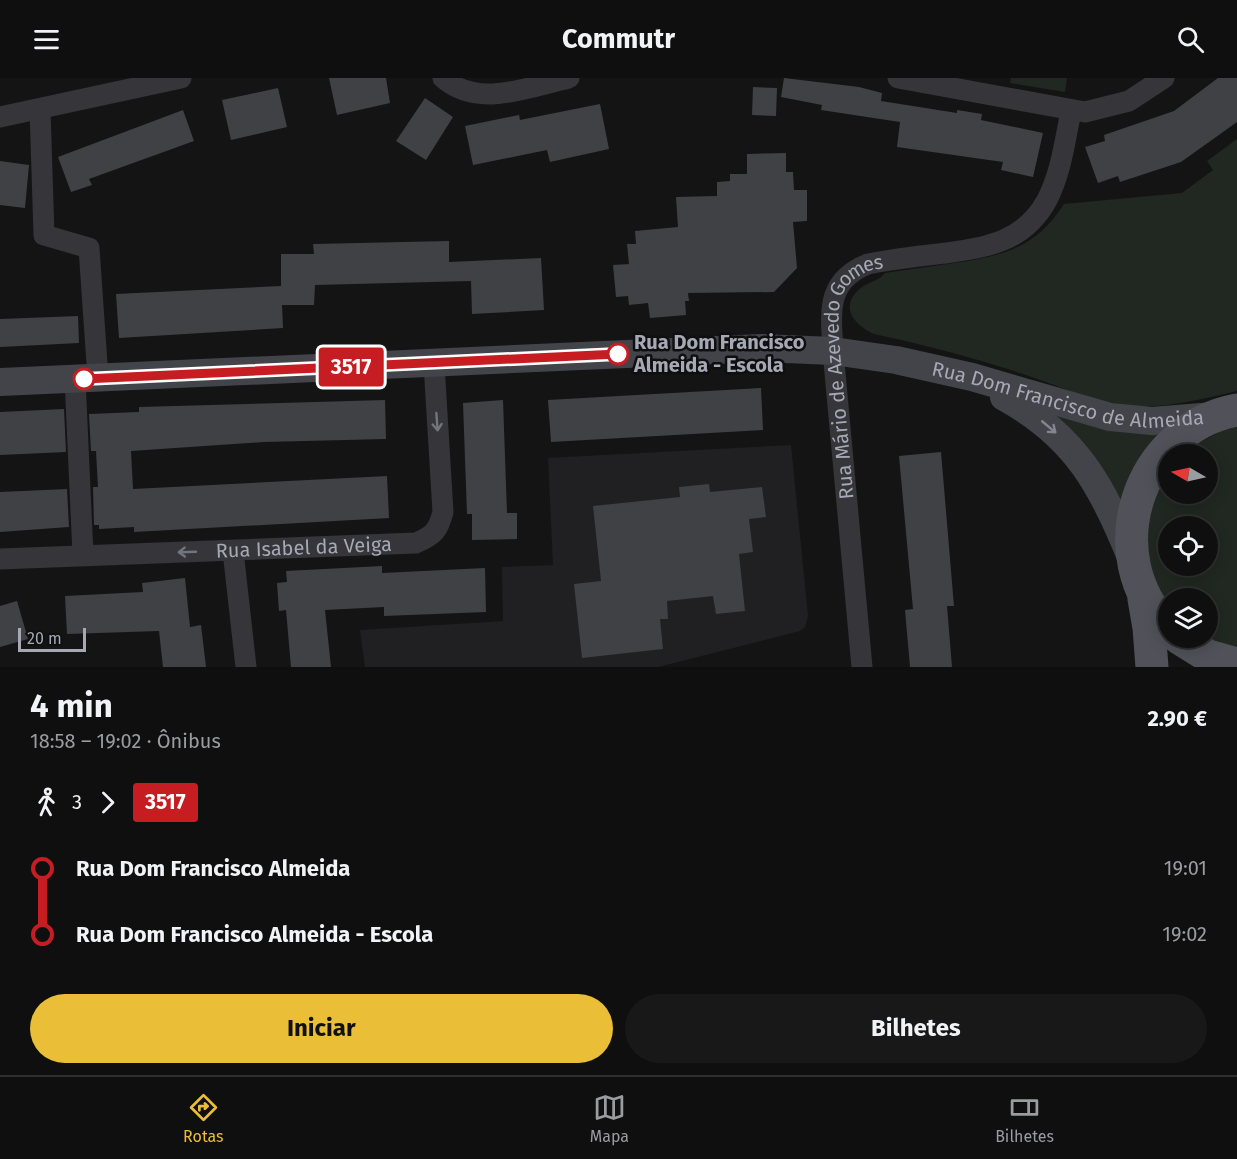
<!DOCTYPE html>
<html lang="pt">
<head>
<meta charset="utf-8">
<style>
	body { margin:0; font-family:"Fira Sans",sans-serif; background:#181819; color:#f1f3f6; height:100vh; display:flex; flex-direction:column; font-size:22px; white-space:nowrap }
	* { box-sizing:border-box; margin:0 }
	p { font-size:20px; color:#9b9c9f }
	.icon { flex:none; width:33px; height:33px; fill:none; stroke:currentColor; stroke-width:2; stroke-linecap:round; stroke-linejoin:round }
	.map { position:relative; height:589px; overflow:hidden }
	.drawer { display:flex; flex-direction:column; background:#0f0f10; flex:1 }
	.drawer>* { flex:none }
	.badge { padding:0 12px; border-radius:4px; font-size:21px; line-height:39px }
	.needle { width:39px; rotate:279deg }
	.tools { position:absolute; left:1158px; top:366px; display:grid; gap:12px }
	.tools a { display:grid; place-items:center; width:60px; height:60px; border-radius:50%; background:#0f0f10; box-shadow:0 3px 15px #0003,0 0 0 2px #2f2f30; font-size:30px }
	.scale { position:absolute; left:18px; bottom:15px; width:68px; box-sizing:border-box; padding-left:6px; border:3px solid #a6a9b5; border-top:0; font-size:16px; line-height:21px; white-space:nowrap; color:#a6a9b5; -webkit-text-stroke:4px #0f0f10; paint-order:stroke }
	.map>.badge { position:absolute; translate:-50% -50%; box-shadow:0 0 0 3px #fff }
	.legs { display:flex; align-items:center; gap:9px; height:66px; padding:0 30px; font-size:20px }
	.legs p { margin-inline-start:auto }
	.summary { display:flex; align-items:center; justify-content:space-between; height:102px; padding:0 30px }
	h1 { font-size:33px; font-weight:700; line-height:45px }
	.button { display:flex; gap:12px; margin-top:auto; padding:12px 30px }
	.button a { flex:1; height:69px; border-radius:36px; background:#eabe37; color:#111; font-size:24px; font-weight:700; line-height:69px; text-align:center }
	.button a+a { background:#181819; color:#f1f3f6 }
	ul { padding:0 30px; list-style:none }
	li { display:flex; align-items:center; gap:21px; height:66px; font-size:22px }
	li i { display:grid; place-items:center; width:9px; height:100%; margin:0 8px; background:currentColor }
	li i::after { content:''; width:15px; height:15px; margin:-8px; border:4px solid; border-radius:50%; background:#0f0f10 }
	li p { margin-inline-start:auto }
	li:first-child i { background:linear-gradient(#0000 50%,currentColor 0) }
	li:last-child i { background:linear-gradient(currentColor 50%,#0000 0) }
	header { display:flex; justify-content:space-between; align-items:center; height:78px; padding:0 30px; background:#0f0f10; font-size:27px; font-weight:700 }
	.menu { display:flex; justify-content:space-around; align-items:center; height:84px; border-top:2px solid #2f2f30; background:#0f0f10; font-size:16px; color:#9b9c9f }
	.menu a { display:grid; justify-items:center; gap:3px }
	.menu .active { color:#eabe37 }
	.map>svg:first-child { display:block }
	.built { fill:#202022 }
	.green { fill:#202821; fill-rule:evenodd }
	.building { fill:#404145 }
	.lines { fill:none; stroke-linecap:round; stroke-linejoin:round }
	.street { stroke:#35353a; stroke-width:21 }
	.secondary { stroke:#43444a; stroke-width:28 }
	.primary { stroke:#515259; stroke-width:33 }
	.oneway { stroke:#73757e }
	.oneway2 { stroke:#838690 }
	.line-1-casing { stroke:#fff; stroke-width:14 }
	.line-1 { stroke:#c61d23; stroke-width:9 }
	.stop-1-dot { fill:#fff; stroke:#c61d23; stroke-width:3 }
	.labels { text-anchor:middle; stroke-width:5; stroke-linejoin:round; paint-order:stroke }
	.stop-label { font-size:20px; font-weight:bold; fill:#a6a9b5; stroke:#0f0f10; text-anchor:start }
	.street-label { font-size:20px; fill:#a6a9b5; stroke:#0f0f10 }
</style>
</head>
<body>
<header><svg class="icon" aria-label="menu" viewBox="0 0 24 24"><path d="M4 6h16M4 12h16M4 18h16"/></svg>Commutr<svg class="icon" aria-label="search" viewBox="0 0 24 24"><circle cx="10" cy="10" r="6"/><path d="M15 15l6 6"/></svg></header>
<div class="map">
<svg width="1237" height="589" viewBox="0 0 1237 589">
	<rect width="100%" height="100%" fill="#141415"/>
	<!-- built -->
	<path class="built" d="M 791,367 L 808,538 L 805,549 L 800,553 L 658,589 L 365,589 L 360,552 L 503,543 L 502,489 L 553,487 L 548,380 Z"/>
	<!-- green -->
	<g class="green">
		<path d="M 1011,0 L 1067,0 L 1065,14 L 1010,5 Z"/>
		<path d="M 1237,61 L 1237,313 C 1202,321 1169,330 1134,328 C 1094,325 1057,307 1020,295 C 972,279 924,267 874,256 C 854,247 838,228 861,210 C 870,203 877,204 885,195 C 908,192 931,188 954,185 C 1003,178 1036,170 1064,126 L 1182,115 L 1213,92 L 1207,83 Z"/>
		<path d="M 1050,335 L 1162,352 L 1122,424 Z"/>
		<path d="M 1237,345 L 1237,574 L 1208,560 L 1208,520 L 1168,520 L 1168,533 L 1151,504 L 1143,452 L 1168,386 L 1168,416 L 1208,416 L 1208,376 L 1177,376 ZM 1168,448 L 1208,448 L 1208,488 L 1168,488 Z"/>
	</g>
	<!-- building -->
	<g class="building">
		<path d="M 329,0 L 386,0 L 390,25 L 337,37 Z"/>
		<path d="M 784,0 L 859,9 L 882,15 L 881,23 L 957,35 L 957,32 L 982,36 L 981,42 L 1043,55 L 1033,99 L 1001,92 L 1003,84 L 897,69 L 900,44 L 821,32 L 822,27 L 781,19 Z"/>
		<path d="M 1218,0 L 1237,0 L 1237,44 L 1181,84 L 1120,104 L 1118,98 L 1098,105 L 1085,69 L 1105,63 L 1104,57 L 1174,33 Z"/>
		<path d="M 753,9 L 777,10 L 776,38 L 752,37 Z"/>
		<path d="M 278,10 L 287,49 L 231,62 L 222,22 Z"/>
		<path d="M 425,20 L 453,39 L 426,82 L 396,63 Z"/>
		<path d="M 600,26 L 609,71 L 550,84 L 547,72 L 473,87 L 465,48 L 519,37 L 520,42 Z"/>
		<path d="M 183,32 L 194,63 L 89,101 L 92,107 L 71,114 L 58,79 Z"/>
		<path d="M 786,75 L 786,94 L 793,94 L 794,112 L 807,112 L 807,143 L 793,144 L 797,190 L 774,214 L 688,215 L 689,223 L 685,223 L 686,237 L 650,240 L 648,225 L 629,227 L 628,218 L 616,219 L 613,187 L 629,186 L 627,166 L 636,166 L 635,153 L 678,149 L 676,119 L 717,118 L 717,104 L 730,103 L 730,96 L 747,96 L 747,76 Z"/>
		<path d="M 0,83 L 29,87 L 25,130 L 0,127 Z"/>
		<path d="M 449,163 L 449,184 L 541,180 L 544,232 L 472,236 L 471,203 L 315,207 L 314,227 L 282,227 L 283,250 L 119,260 L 116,216 L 281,208 L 281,176 L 314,176 L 313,166 Z"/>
		<path d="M 78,238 L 79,265 L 0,269 L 0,241 Z"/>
		<path d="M 761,310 L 763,352 L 551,364 L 548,322 Z"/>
		<path d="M 385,322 L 386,361 L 264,364 L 131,373 L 133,411 L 387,398 L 389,440 L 134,454 L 134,449 L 99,451 L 99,447 L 94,447 L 93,409 L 98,409 L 96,373 L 91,373 L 89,336 L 139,334 L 139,329 Z"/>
		<path d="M 503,322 L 507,435 L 517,435 L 517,461 L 472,462 L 472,436 L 467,436 L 463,325 Z"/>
		<path d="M 64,331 L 66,374 L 0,377 L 0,334 Z"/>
		<path d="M 941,374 L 954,528 L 947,528 L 952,589 L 910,589 L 905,532 L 913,531 L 899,378 Z"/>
		<path d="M 709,406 L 710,414 L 762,409 L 766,439 L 749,441 L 753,474 L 739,476 L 745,533 L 716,536 L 713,518 L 667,523 L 668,541 L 660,541 L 663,571 L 582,580 L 574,506 L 601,503 L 593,428 L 680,419 L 679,409 Z"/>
		<path d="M 67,411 L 69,449 L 0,454 L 0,414 Z"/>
		<path d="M 382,488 L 382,495 L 485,490 L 486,534 L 384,538 L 384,529 L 325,532 L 331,589 L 291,589 L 286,532 L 279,533 L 277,505 L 287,504 L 286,493 Z"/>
		<path d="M 185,500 L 190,549 L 201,547 L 206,589 L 163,589 L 159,553 L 67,556 L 65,518 L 143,514 L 142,505 Z"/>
		<path d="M 17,523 L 28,561 L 0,569 L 0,528 Z"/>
	</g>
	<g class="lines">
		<!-- street -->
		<g class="street">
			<path d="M 443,0 C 478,31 529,9 569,0"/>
			<path d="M 898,0 L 1085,34 L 1129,23 L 1164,0"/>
			<path d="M 40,31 L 44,157 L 89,170 L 98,300"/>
			<path d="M 0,39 L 181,0"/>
			<path d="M 75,301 L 83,477"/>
			<path d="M 233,473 L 246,589"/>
			<path id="s1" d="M 0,481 L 416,465 C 434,457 438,453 443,434 L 434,286"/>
			<path id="s2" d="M 862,589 L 833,273 C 831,235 825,203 868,186 C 893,181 920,178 946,175 C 988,169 1024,164 1047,122 C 1061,95 1065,63 1071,33"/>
		</g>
		<!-- secondary -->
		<g class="secondary">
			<path id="s3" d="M 0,304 L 762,270 L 833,273 L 896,282 L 972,299 L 1110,339 L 1152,343 L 1214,338"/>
			<path d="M 1004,319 C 1076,358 1103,409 1132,482"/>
		</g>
		<!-- primary -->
		<g class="primary">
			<path d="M 1144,521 L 1149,550 L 1152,589"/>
			<path d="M 1168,550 C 1096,477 1137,351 1237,332"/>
			<path d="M 1179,560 L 1208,578 L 1237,586"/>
		</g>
	</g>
	<!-- one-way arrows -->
	<defs><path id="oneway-shaft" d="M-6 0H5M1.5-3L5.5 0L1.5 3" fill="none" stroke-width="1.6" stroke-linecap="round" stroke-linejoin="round" transform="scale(1.5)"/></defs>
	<g class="oneway">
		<use href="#oneway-shaft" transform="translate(437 344) rotate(86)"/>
		<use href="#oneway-shaft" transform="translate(187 474) rotate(178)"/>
	</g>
	<use class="oneway2" href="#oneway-shaft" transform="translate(1049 349) rotate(40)"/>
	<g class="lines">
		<defs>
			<path id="line-1" d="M 84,301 L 618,276"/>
		</defs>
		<!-- line-1 casing -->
		<use href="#line-1" class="line-1-casing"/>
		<!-- line-1 -->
		<use href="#line-1" class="line-1"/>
	</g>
	<!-- markers -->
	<g class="stop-1-dot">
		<circle cx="618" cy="276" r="10"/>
		<circle cx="84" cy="301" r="10"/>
	</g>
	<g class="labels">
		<!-- stop labels -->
		<g class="stop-label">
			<text x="634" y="271">Rua Dom Francisco<tspan x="634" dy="23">Almeida - Escola</tspan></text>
		</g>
		<!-- street labels -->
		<g class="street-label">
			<text dy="7" stroke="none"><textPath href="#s2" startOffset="302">Rua Mário de Azevedo Gomes</textPath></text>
			<text dy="7" stroke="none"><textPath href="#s3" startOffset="1074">Rua Dom Francisco de Almeida</textPath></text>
			<text dy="7" stroke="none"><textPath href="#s1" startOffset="304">Rua Isabel da Veiga</textPath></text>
		</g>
	</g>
</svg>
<div class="tools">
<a><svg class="needle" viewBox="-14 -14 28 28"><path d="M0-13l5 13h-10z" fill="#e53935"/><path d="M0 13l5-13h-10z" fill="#9b9c9f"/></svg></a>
<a><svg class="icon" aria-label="locate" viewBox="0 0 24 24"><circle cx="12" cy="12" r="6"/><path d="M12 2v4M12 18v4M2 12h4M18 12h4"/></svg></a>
<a><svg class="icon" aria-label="layers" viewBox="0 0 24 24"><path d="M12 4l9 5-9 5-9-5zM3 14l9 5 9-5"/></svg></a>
</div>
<div class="scale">20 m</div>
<b class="badge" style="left:351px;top:289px;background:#c61d23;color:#fff">3517</b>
</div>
<section class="drawer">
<div class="summary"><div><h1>4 min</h1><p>18:58 – 19:02 · Ônibus</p></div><b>2.90 €</b></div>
<div class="legs"><svg class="icon" aria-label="walk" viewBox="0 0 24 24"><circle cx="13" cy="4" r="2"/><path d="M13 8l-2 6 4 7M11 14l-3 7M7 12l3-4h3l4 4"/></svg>3<svg class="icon" aria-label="forward" viewBox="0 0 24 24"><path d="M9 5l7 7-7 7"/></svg><b class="badge" style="background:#c61d23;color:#fff">3517</b></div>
<ul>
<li><i style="color:#c61d23"></i><b>Rua Dom Francisco Almeida</b><p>19:01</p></li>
<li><i style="color:#c61d23"></i><b>Rua Dom Francisco Almeida - Escola</b><p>19:02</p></li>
</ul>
<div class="button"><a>Iniciar</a><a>Bilhetes</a></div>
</section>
<nav class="menu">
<a class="active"><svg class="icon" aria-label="directions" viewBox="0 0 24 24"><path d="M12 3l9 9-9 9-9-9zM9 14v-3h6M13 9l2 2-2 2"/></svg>Rotas</a>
<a><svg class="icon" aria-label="map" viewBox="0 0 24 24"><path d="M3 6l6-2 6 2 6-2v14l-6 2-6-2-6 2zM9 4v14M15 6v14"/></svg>Mapa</a>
<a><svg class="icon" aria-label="tickets" viewBox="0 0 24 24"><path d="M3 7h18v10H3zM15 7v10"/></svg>Bilhetes</a>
</nav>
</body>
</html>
